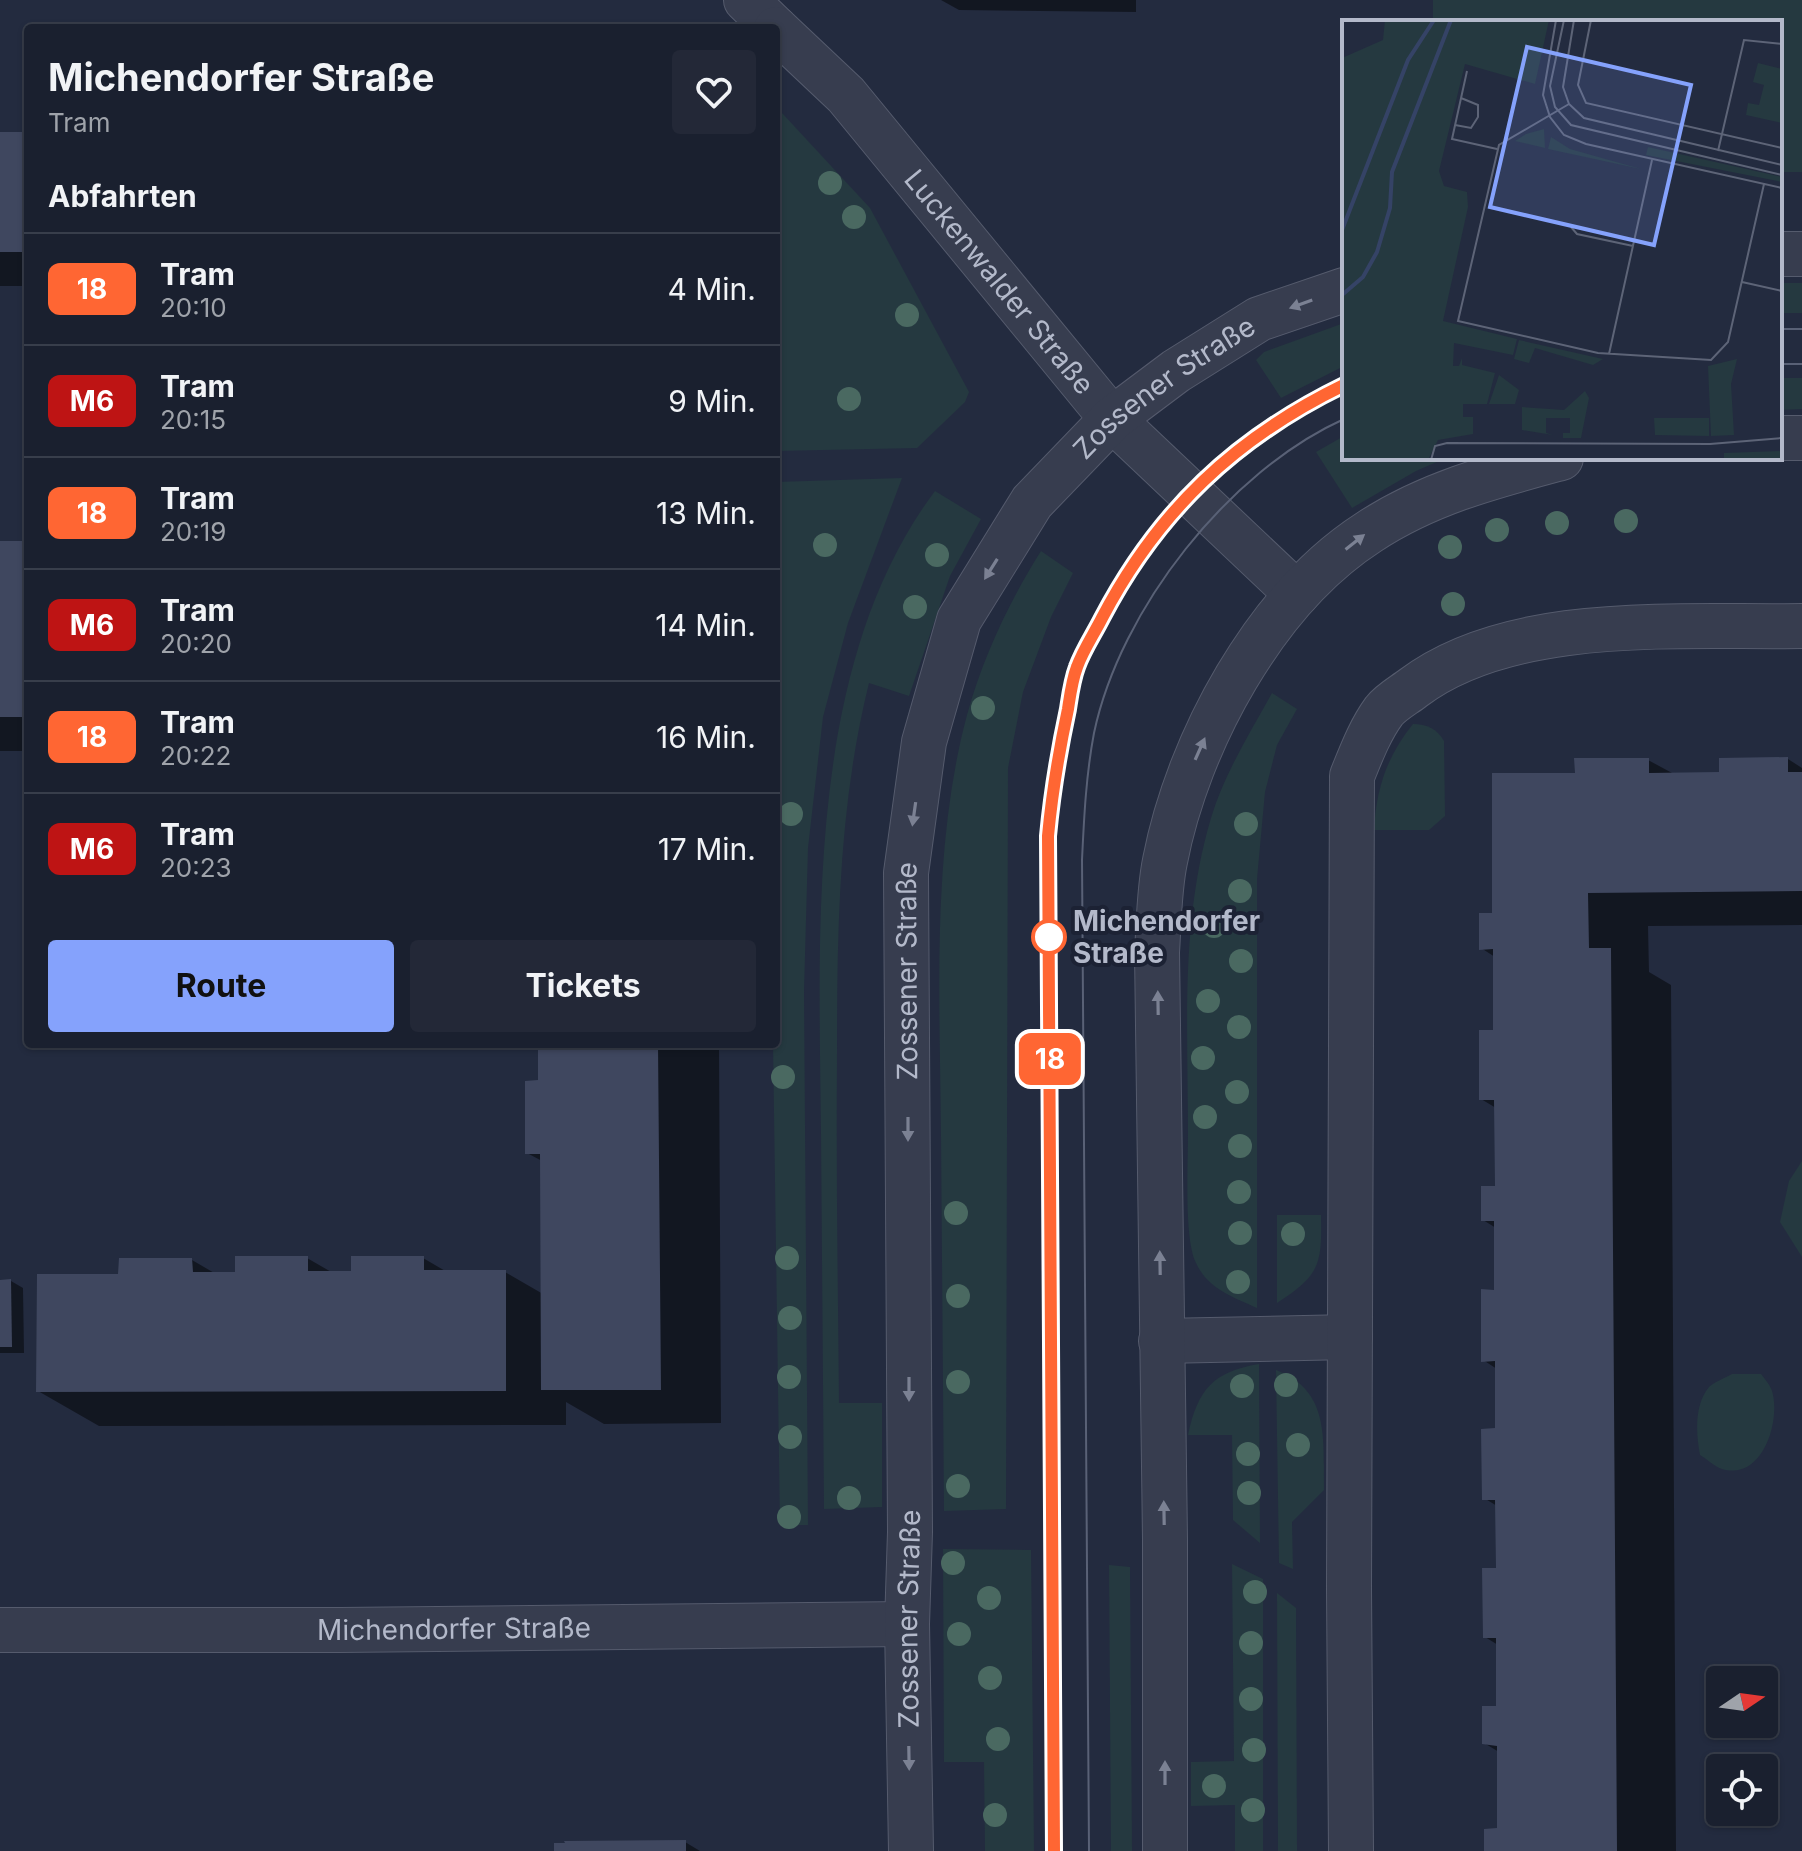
<!DOCTYPE html>
<html lang="de">
<head>
<meta charset="utf-8">
<style>
	body { margin:0; font-family:Inter,sans-serif; background:#232837; color:#f1f3f6; height:100vh; display:flex; flex-direction:column; font-size:30px; white-space:nowrap }
	* { box-sizing:border-box; margin:0 }
	p { font-size:26px; color:#9fa3aa }
	.icon { flex:none; width:44px; height:44px; fill:none; stroke:currentColor; stroke-width:2; stroke-linecap:round; stroke-linejoin:round }
	.map { position:relative; flex:1; overflow:hidden }
	.details { position:absolute; left:24px; top:24px; width:756px; height:1024px; display:flex; flex-direction:column; background:#1a202f; border-radius:8px; box-shadow:0 2px 6px #0004,0 0 0 2px #383e4b }
	.details>* { flex:none }
	.badge { padding:0 16px; border-radius:12px; font-size:28px; line-height:52px }
	.needle { width:52px; rotate:77deg }
	.controls { position:absolute; left:1706px; top:1666px; display:grid; gap:16px }
	.controls a { display:grid; place-items:center; width:72px; height:72px; border-radius:8px; background:#1a202f; box-shadow:0 2px 6px #0004,0 0 0 2px #383e4b; font-size:40px }
	.map>.badge { position:absolute; translate:-50% -50%; box-shadow:0 0 0 4px #fff }
	h2 { padding:0 24px; font-size:30px; line-height:72px }
	.round { display:grid; place-items:center; flex:none; width:84px; height:84px; border-radius:8px; background:#232837 }
	.headline { display:flex; align-items:center; justify-content:space-between; height:136px; padding:0 24px }
	h1 { font-size:38px; font-weight:700; line-height:60px }
	.cta { display:flex; gap:16px; margin-top:auto; padding:16px 24px }
	.cta a { flex:1; height:92px; border-radius:8px; background:#85a2fc; color:#111; font-size:32px; font-weight:700; line-height:92px; text-align:center }
	.cta a+a { background:#232837; color:#f1f3f6 }
	ul { padding:0; list-style:none }
	li { display:flex; align-items:center; gap:24px; height:112px; padding:0 24px; border-top:2px solid #383e4b }
	li div { flex:1 }
	li b { display:block; font-size:30px }
	li em { font-style:normal }
	li .badge { min-width:88px; font-weight:700; text-align:center }
	.map>svg:first-child { display:block }
	.green { fill:#253940 }
	.shadow { fill:#0007 }
	.building { fill:#3f475f }
	.lines { fill:none; stroke-linecap:round; stroke-linejoin:round }
	.minor-casing { stroke:#555b6d; stroke-width:46 }
	.minor { stroke:#373d4f; stroke-width:44 }
	.tram { stroke:#596176; stroke-width:2 }
	.tree { fill:#4a6961 }
	.oneway { fill:#7b8193 }
	.line-casing { stroke:#fff; stroke-width:18 }
	.line { stroke:#f63; stroke-width:12 }
	.stop-dot { fill:#fff; stroke:#f63; stroke-width:4 }
	.labels { text-anchor:middle; stroke-width:8; stroke-linejoin:round; paint-order:stroke }
	.street-label { font-size:28px; fill:#b3b9ca; stroke:#1c2234 }
	.stop-label { font-size:28px; font-weight:bold; fill:#b3b9ca; stroke:#1c2234; text-anchor:start }
	.inset-river { fill:none; stroke:#354366; stroke-width:4 }
	.inset-road { fill:none; stroke:#5d6477; stroke-width:2 }
	.view { fill:#85a2fc; fill-opacity:0.15; stroke:#85a2fc; stroke-width:4 }
	.inset-edge { fill:none; stroke:#b3b9ca; stroke-width:4 }
</style>
</head>
<body>
<div class="map">
<svg width="1802" height="1851" viewBox="0 0 1802 1851">
	<rect width="100%" height="100%" fill="#232b3f"/>
	<!-- green -->
	<g class="green">
		<path d="M 1433,0 L 1802,0 L 1802,172 L 1780,172 L 1780,22 L 1433,22 Z"/>
		<path d="M 776,112 L 782,113 L 870,208 L 969,392 L 965,402 L 917,448 L 776,451 Z"/>
		<rect x="1780" y="283" width="22" height="30"/>
		<path d="M 1344,323 L 1344,366 L 1281,398 L 1256,360 L 1264,352 Z"/>
		<path d="M 1780,378 L 1802,378 L 1802,409 L 1780,410 Z"/>
		<path d="M 1344,436 L 1344,458 L 1446,458 L 1416,471 L 1352,508 L 1316,452 Z"/>
		<path d="M 902,478 L 848,623 L 823,717 L 808,848 L 804,991 L 808,1525 L 780,1525 L 773,1044 L 776,1044 L 776,482 Z"/>
		<path d="M 935,491 L 981,519 L 950,576 L 909,696 L 869,683 C 838,808 837,934 837,1063 C 836,1176 838,1289 839,1403 L 882,1403 L 882,1507 L 824,1509 C 823,1384 822,1259 821,1134 C 819,928 805,664 935,491 Z"/>
		<path d="M 1041,551 L 1073,573 L 1051,617 L 1023,692 L 1008,768 L 1006,1509 L 944,1511 C 943,1386 942,1261 941,1136 C 940,999 931,849 967,715 C 983,657 1009,602 1041,551 Z"/>
		<path d="M 1272,693 L 1297,709 L 1277,745 L 1265,792 L 1257,879 L 1257,1308 C 1233,1297 1208,1289 1196,1263 C 1184,1240 1188,1165 1188,1136 C 1188,1029 1180,922 1211,818 C 1224,774 1250,733 1272,693 Z"/>
		<path d="M 1413,724 C 1427,724 1437,729 1444,741 L 1445,816 L 1429,830 L 1374,830 C 1376,789 1387,756 1413,724 Z"/>
		<path d="M 1802,1161 L 1802,1257 L 1780,1222 L 1789,1181 Z"/>
		<path d="M 1277,1215 L 1321,1215 C 1322,1265 1320,1275 1277,1303 Z"/>
		<path d="M 1259,1364 L 1260,1543 L 1233,1520 L 1232,1435 L 1188,1435 C 1198,1389 1213,1372 1259,1364 Z"/>
		<path d="M 1276,1370 C 1331,1391 1323,1440 1324,1490 L 1292,1522 L 1293,1569 L 1279,1563 Z"/>
		<path d="M 1732,1374 L 1761,1374 C 1765,1379 1770,1385 1772,1391 C 1781,1420 1763,1481 1722,1469 C 1715,1467 1707,1459 1700,1455 C 1696,1434 1694,1405 1709,1387 C 1714,1382 1725,1378 1732,1374 Z"/>
		<path d="M 943,1549 L 1031,1550 L 1034,1851 L 985,1851 L 984,1762 L 944,1762 Z"/>
		<path d="M 1232,1564 L 1263,1579 L 1263,1851 L 1235,1851 L 1235,1805 L 1191,1806 L 1191,1762 L 1234,1761 Z"/>
		<path d="M 1109,1565 L 1130,1567 L 1132,1851 L 1111,1851 Z"/>
		<path d="M 1277,1593 L 1296,1608 L 1297,1851 L 1278,1851 Z"/>
	</g>
	<!-- shadow -->
	<g class="shadow">
		<path d="M 941,0 L 1136,0 L 1136,12 L 959,10 Z"/>
		<rect x="0" y="135" width="28" height="151"/>
		<rect x="0" y="543" width="28" height="208"/>
		<path d="M 1788,759 L 1802,768 L 1802,925 L 1648,926 L 1649,972 L 1671,985 L 1676,1851 L 1486,1851 L 1499,1830 L 1499,1752 L 1484,1743 L 1498,1708 L 1498,1645 L 1485,1637 L 1498,1571 L 1497,1506 L 1484,1498 L 1497,1430 L 1497,1369 L 1483,1360 L 1496,1292 L 1496,1228 L 1483,1220 L 1497,1188 L 1496,1108 L 1481,1099 L 1495,1032 L 1495,957 L 1481,948 L 1494,915 L 1577,775 L 1648,760 L 1674,774 L 1721,774 Z"/>
		<path d="M 540,1044 L 719,1044 L 721,1423 L 604,1424 L 566,1402 L 566,1425 L 99,1426 L 38,1391 L 120,1276 L 192,1260 L 216,1274 L 237,1274 L 307,1258 L 333,1273 L 353,1273 L 423,1258 L 447,1272 L 505,1272 L 543,1294 L 542,1161 L 527,1153 L 540,1082 Z"/>
		<path d="M 11,1281 L 23,1288 L 24,1353 L 0,1353 L 0,1282 Z"/>
		<path d="M 685,1842 L 700,1851 L 556,1851 Z"/>
	</g>
	<!-- building -->
	<g class="building">
		<rect x="0" y="132" width="28" height="120"/>
		<rect x="0" y="541" width="28" height="176"/>
		<path d="M 1788,757 L 1788,772 L 1802,772 L 1802,891 L 1588,893 L 1589,948 L 1611,948 L 1617,1851 L 1484,1851 L 1484,1829 L 1497,1828 L 1497,1746 L 1482,1744 L 1482,1706 L 1496,1706 L 1496,1638 L 1483,1638 L 1482,1568 L 1496,1568 L 1495,1500 L 1482,1500 L 1481,1429 L 1495,1428 L 1495,1361 L 1481,1362 L 1481,1289 L 1494,1290 L 1494,1221 L 1481,1221 L 1481,1186 L 1495,1186 L 1494,1100 L 1479,1100 L 1479,1030 L 1493,1030 L 1493,949 L 1479,950 L 1479,913 L 1492,913 L 1492,773 L 1575,773 L 1574,758 L 1649,758 L 1649,773 L 1719,772 L 1719,758 Z"/>
		<path d="M 538,1044 L 658,1044 L 661,1390 L 541,1390 L 540,1154 L 525,1154 L 525,1081 L 538,1080 Z"/>
		<path d="M 235,1256 L 308,1256 L 308,1271 L 351,1271 L 351,1256 L 424,1256 L 424,1270 L 506,1270 L 506,1391 L 36,1392 L 37,1274 L 118,1274 L 119,1258 L 192,1258 L 193,1272 L 235,1272 Z"/>
		<path d="M 11,1279 L 12,1347 L 0,1347 L 0,1280 Z"/>
		<path d="M 686,1840 L 686,1851 L 554,1851 L 554,1843 L 565,1843 L 564,1841 Z"/>
	</g>
	<g class="lines">
		<defs>
			<g id="minor">
				<path d="M 746,0 L 775,28"/>
				<path id="s1" d="M 776,29 L 846,95 L 1112,419 L 1297,594"/>
				<path d="M 1780,254 L 1802,254"/>
				<path d="M 1780,438 L 1802,438"/>
				<path d="M 1161,1341 L 1350,1337"/>
				<path id="s2" d="M 0,1630 L 340,1630 L 907,1624"/>
				<path id="s3" d="M 911,1851 L 907,1624 L 910,1532 L 906,873 L 924,742 L 959,620 L 1032,502 L 1112,419 L 1176,371 L 1259,319 L 1344,290"/>
				<path d="M 1165,1851 L 1165,1540 L 1157,952 C 1159,921 1159,890 1165,861 C 1188,742 1265,599 1369,532 C 1428,493 1494,476 1561,458"/>
				<path d="M 1351,1851 L 1349,1589 L 1352,776 C 1361,754 1370,730 1384,711 C 1391,702 1404,695 1413,688 C 1512,613 1682,628 1802,626"/>
			</g>
		</defs>
		<!-- minor casing -->
		<use href="#minor" class="minor-casing"/>
		<!-- minor -->
		<use href="#minor" class="minor"/>
		<!-- tram -->
		<g class="tram">
			<path d="M 1780,329 L 1802,329"/>
			<path d="M 1780,364 L 1802,364"/>
			<path d="M 1054,1851 L 1048,836 C 1052,793 1058,751 1068,709 C 1070,696 1072,680 1077,667 C 1083,650 1094,634 1102,618 C 1159,508 1233,440 1344,385"/>
			<path d="M 1089,1851 L 1082,860 C 1084,818 1086,775 1094,733 C 1120,609 1229,471 1344,419"/>
		</g>
	</g>
	<!-- trees -->
	<g class="tree">
		<circle cx="830" cy="183" r="12"/>
		<circle cx="854" cy="217" r="12"/>
		<circle cx="907" cy="315" r="12"/>
		<circle cx="849" cy="399" r="12"/>
		<circle cx="1626" cy="521" r="12"/>
		<circle cx="1557" cy="523" r="12"/>
		<circle cx="1497" cy="530" r="12"/>
		<circle cx="825" cy="545" r="12"/>
		<circle cx="1450" cy="547" r="12"/>
		<circle cx="937" cy="555" r="12"/>
		<circle cx="1453" cy="604" r="12"/>
		<circle cx="915" cy="607" r="12"/>
		<circle cx="983" cy="708" r="12"/>
		<circle cx="791" cy="814" r="12"/>
		<circle cx="1246" cy="824" r="12"/>
		<circle cx="1240" cy="891" r="12"/>
		<circle cx="1214" cy="926" r="12"/>
		<circle cx="1241" cy="961" r="12"/>
		<circle cx="1208" cy="1001" r="12"/>
		<circle cx="1239" cy="1027" r="12"/>
		<circle cx="1203" cy="1058" r="12"/>
		<circle cx="783" cy="1077" r="12"/>
		<circle cx="1237" cy="1092" r="12"/>
		<circle cx="1205" cy="1117" r="12"/>
		<circle cx="1240" cy="1146" r="12"/>
		<circle cx="1239" cy="1192" r="12"/>
		<circle cx="956" cy="1213" r="12"/>
		<circle cx="1240" cy="1233" r="12"/>
		<circle cx="1293" cy="1234" r="12"/>
		<circle cx="787" cy="1258" r="12"/>
		<circle cx="1238" cy="1282" r="12"/>
		<circle cx="958" cy="1296" r="12"/>
		<circle cx="790" cy="1318" r="12"/>
		<circle cx="789" cy="1377" r="12"/>
		<circle cx="958" cy="1382" r="12"/>
		<circle cx="1286" cy="1385" r="12"/>
		<circle cx="1242" cy="1386" r="12"/>
		<circle cx="790" cy="1437" r="12"/>
		<circle cx="1298" cy="1445" r="12"/>
		<circle cx="1248" cy="1454" r="12"/>
		<circle cx="958" cy="1486" r="12"/>
		<circle cx="1249" cy="1493" r="12"/>
		<circle cx="849" cy="1498" r="12"/>
		<circle cx="789" cy="1517" r="12"/>
		<circle cx="953" cy="1563" r="12"/>
		<circle cx="1255" cy="1592" r="12"/>
		<circle cx="989" cy="1598" r="12"/>
		<circle cx="959" cy="1634" r="12"/>
		<circle cx="1251" cy="1643" r="12"/>
		<circle cx="990" cy="1678" r="12"/>
		<circle cx="1251" cy="1699" r="12"/>
		<circle cx="998" cy="1739" r="12"/>
		<circle cx="1254" cy="1750" r="12"/>
		<circle cx="1214" cy="1786" r="12"/>
		<circle cx="1253" cy="1810" r="12"/>
		<circle cx="995" cy="1815" r="12"/>
	</g>
	<!-- one-way arrows -->
	<defs><path id="oneway-solid" d="M-6-.8H1V-3.2L6.5 0L1 3.2V.8H-6Z" transform="scale(2)"/></defs>
	<g class="oneway">
		<use href="#oneway-solid" transform="translate(1301 304) rotate(160)"/>
		<use href="#oneway-solid" transform="translate(1355 542) rotate(-38)"/>
		<use href="#oneway-solid" transform="translate(991 569) rotate(122)"/>
		<use href="#oneway-solid" transform="translate(1200 749) rotate(-66)"/>
		<use href="#oneway-solid" transform="translate(914 814) rotate(98)"/>
		<use href="#oneway-solid" transform="translate(1158 1003) rotate(-91)"/>
		<use href="#oneway-solid" transform="translate(908 1129) rotate(90)"/>
		<use href="#oneway-solid" transform="translate(1160 1263) rotate(-91)"/>
		<use href="#oneway-solid" transform="translate(909 1389) rotate(90)"/>
		<use href="#oneway-solid" transform="translate(1164 1513) rotate(-91)"/>
		<use href="#oneway-solid" transform="translate(909 1758) rotate(89)"/>
		<use href="#oneway-solid" transform="translate(1165 1773) rotate(-90)"/>
	</g>
	<g class="lines">
		<defs>
			<path id="line" d="M 1054,1851 L 1048,836 C 1052,793 1059,751 1068,709 C 1070,696 1072,680 1077,667 C 1083,650 1094,634 1102,618 C 1158,511 1235,438 1344,385"/>
		</defs>
		<!-- line casing -->
		<use href="#line" class="line-casing"/>
		<!-- line -->
		<use href="#line" class="line"/>
	</g>
	<!-- markers -->
	<circle class="stop-dot" cx="1049" cy="937" r="16"/>
	<g class="labels">
		<!-- street labels -->
		<g class="street-label">
			<text dy="10" stroke="none"><textPath href="#s1" startOffset="338">Luckenwalder Straße</textPath></text>
			<text dy="10" stroke="none"><textPath href="#s3" startOffset="1552">Zossener Straße</textPath></text>
			<text dy="10" stroke="none"><textPath href="#s3" startOffset="880">Zossener Straße</textPath></text>
			<text dy="10" stroke="none"><textPath href="#s3" startOffset="232">Zossener Straße</textPath></text>
			<text dy="10" stroke="none"><textPath href="#s2" startOffset="454">Michendorfer Straße</textPath></text>
		</g>
		<!-- stop labels -->
		<g class="stop-label">
			<text x="1073" y="931">Michendorfer<tspan x="1073" dy="32">Straße</tspan></text>
		</g>
	</g>
	<!-- overview -->
	<g transform="translate(1342 20)">
		<rect width="440" height="440" fill="#232b3f"/>
		<path d="M 43,0 L 207,0 L 193,64 L 123,44 L 97,151 L 102,166 L 125,172 L 126,187 L 101,301 L 175,319 L 171,335 L 112,323 L 111,346 L 117,346 L 120,338 L 120,345 L 153,353 L 145,384 L 121,384 L 121,397 L 131,397 L 131,414 L 96,420 L 86,440 L 0,440 L 0,38 L 41,20 ZM 416,43 L 440,49 L 440,103 L 404,95 L 406,83 L 417,85 L 422,65 L 411,62 ZM 202,109 L 203,128 L 173,121 L 184,114 ZM 209,117 L 228,129 L 299,149 L 206,129 ZM 306,127 L 440,157 L 440,162 L 304,135 ZM 177,320 L 261,339 L 251,345 L 193,328 L 187,343 L 172,339 ZM 395,339 L 389,364 L 392,415 L 369,416 L 366,346 ZM 157,355 L 177,370 L 173,384 L 147,384 ZM 243,371 L 247,378 L 239,418 L 221,418 L 221,413 L 228,413 L 228,398 L 204,398 L 204,413 L 211,415 L 180,410 L 180,387 L 222,390 ZM 312,398 L 367,398 L 367,416 L 313,415 ZM 440,431 L 440,440 L 382,440 L 382,433 Z" fill="#253940"/>
		<path class="inset-river" d="M 0,210 L 66,40 L 92,0M 0,275 L 21,257 L 35,232 L 48,188 L 50,152 L 109,0"/>
		<path class="inset-road" d="M 214,0 L 201,75 L 208,97 L 222,115 L 244,124 L 440,168M 222,0 L 208,66 L 213,87 L 229,105 L 440,155M 232,0 L 221,67 L 227,84 L 242,98 L 440,145M 249,0 L 236,65 L 244,83 L 440,128M 125,51 L 110,119 L 155,129M 227,84 L 157,125 L 116,301 L 256,333 L 369,340 L 386,322 L 422,164M 113,105 L 129,108 L 136,97 L 136,85 L 119,78M 376,131 L 402,20 L 440,24M 229,207 L 235,214 L 291,226M 400,262 L 440,271M 267,334 L 310,140M 89,440 L 93,426 L 105,423 L 368,424 L 440,418"/>
		<path class="view" d="M 185,27 L 349,65 L 312,225 L 148,187 Z"/>
		<rect width="440" height="440" class="inset-edge"/>
	</g>
</svg>
<div class="controls">
<a><svg class="needle" viewBox="-14 -14 28 28"><path d="M0-13l5 13h-10z" fill="#e53935"/><path d="M0 13l5-13h-10z" fill="#9fa3aa"/></svg></a>
<a><svg class="icon" aria-label="locate" viewBox="0 0 24 24"><circle cx="12" cy="12" r="6"/><path d="M12 2v4M12 18v4M2 12h4M18 12h4"/></svg></a>
</div>
<b class="badge" style="left:1050px;top:1059px;background:#f63;color:#fff">18</b>
<section class="details">
<div class="headline"><div><h1>Michendorfer Straße</h1><p>Tram</p></div><a class="round"><svg class="icon" aria-label="heart" viewBox="0 0 24 24"><path d="M12 20l-8-8c-3-5 5-10 8-4 3-6 11-1 8 4z"/></svg></a></div>
<h2>Abfahrten</h2>
<ul>
<li><span class="badge" style="background:#f63;color:#fff">18</span><div><b>Tram</b><p>20:10</p></div><em>4 Min.</em></li>
<li><span class="badge" style="background:#be1414;color:#fff">M6</span><div><b>Tram</b><p>20:15</p></div><em>9 Min.</em></li>
<li><span class="badge" style="background:#f63;color:#fff">18</span><div><b>Tram</b><p>20:19</p></div><em>13 Min.</em></li>
<li><span class="badge" style="background:#be1414;color:#fff">M6</span><div><b>Tram</b><p>20:20</p></div><em>14 Min.</em></li>
<li><span class="badge" style="background:#f63;color:#fff">18</span><div><b>Tram</b><p>20:22</p></div><em>16 Min.</em></li>
<li><span class="badge" style="background:#be1414;color:#fff">M6</span><div><b>Tram</b><p>20:23</p></div><em>17 Min.</em></li>
</ul>
<div class="cta"><a>Route</a><a>Tickets</a></div>
</section>
</div>
</body>
</html>
